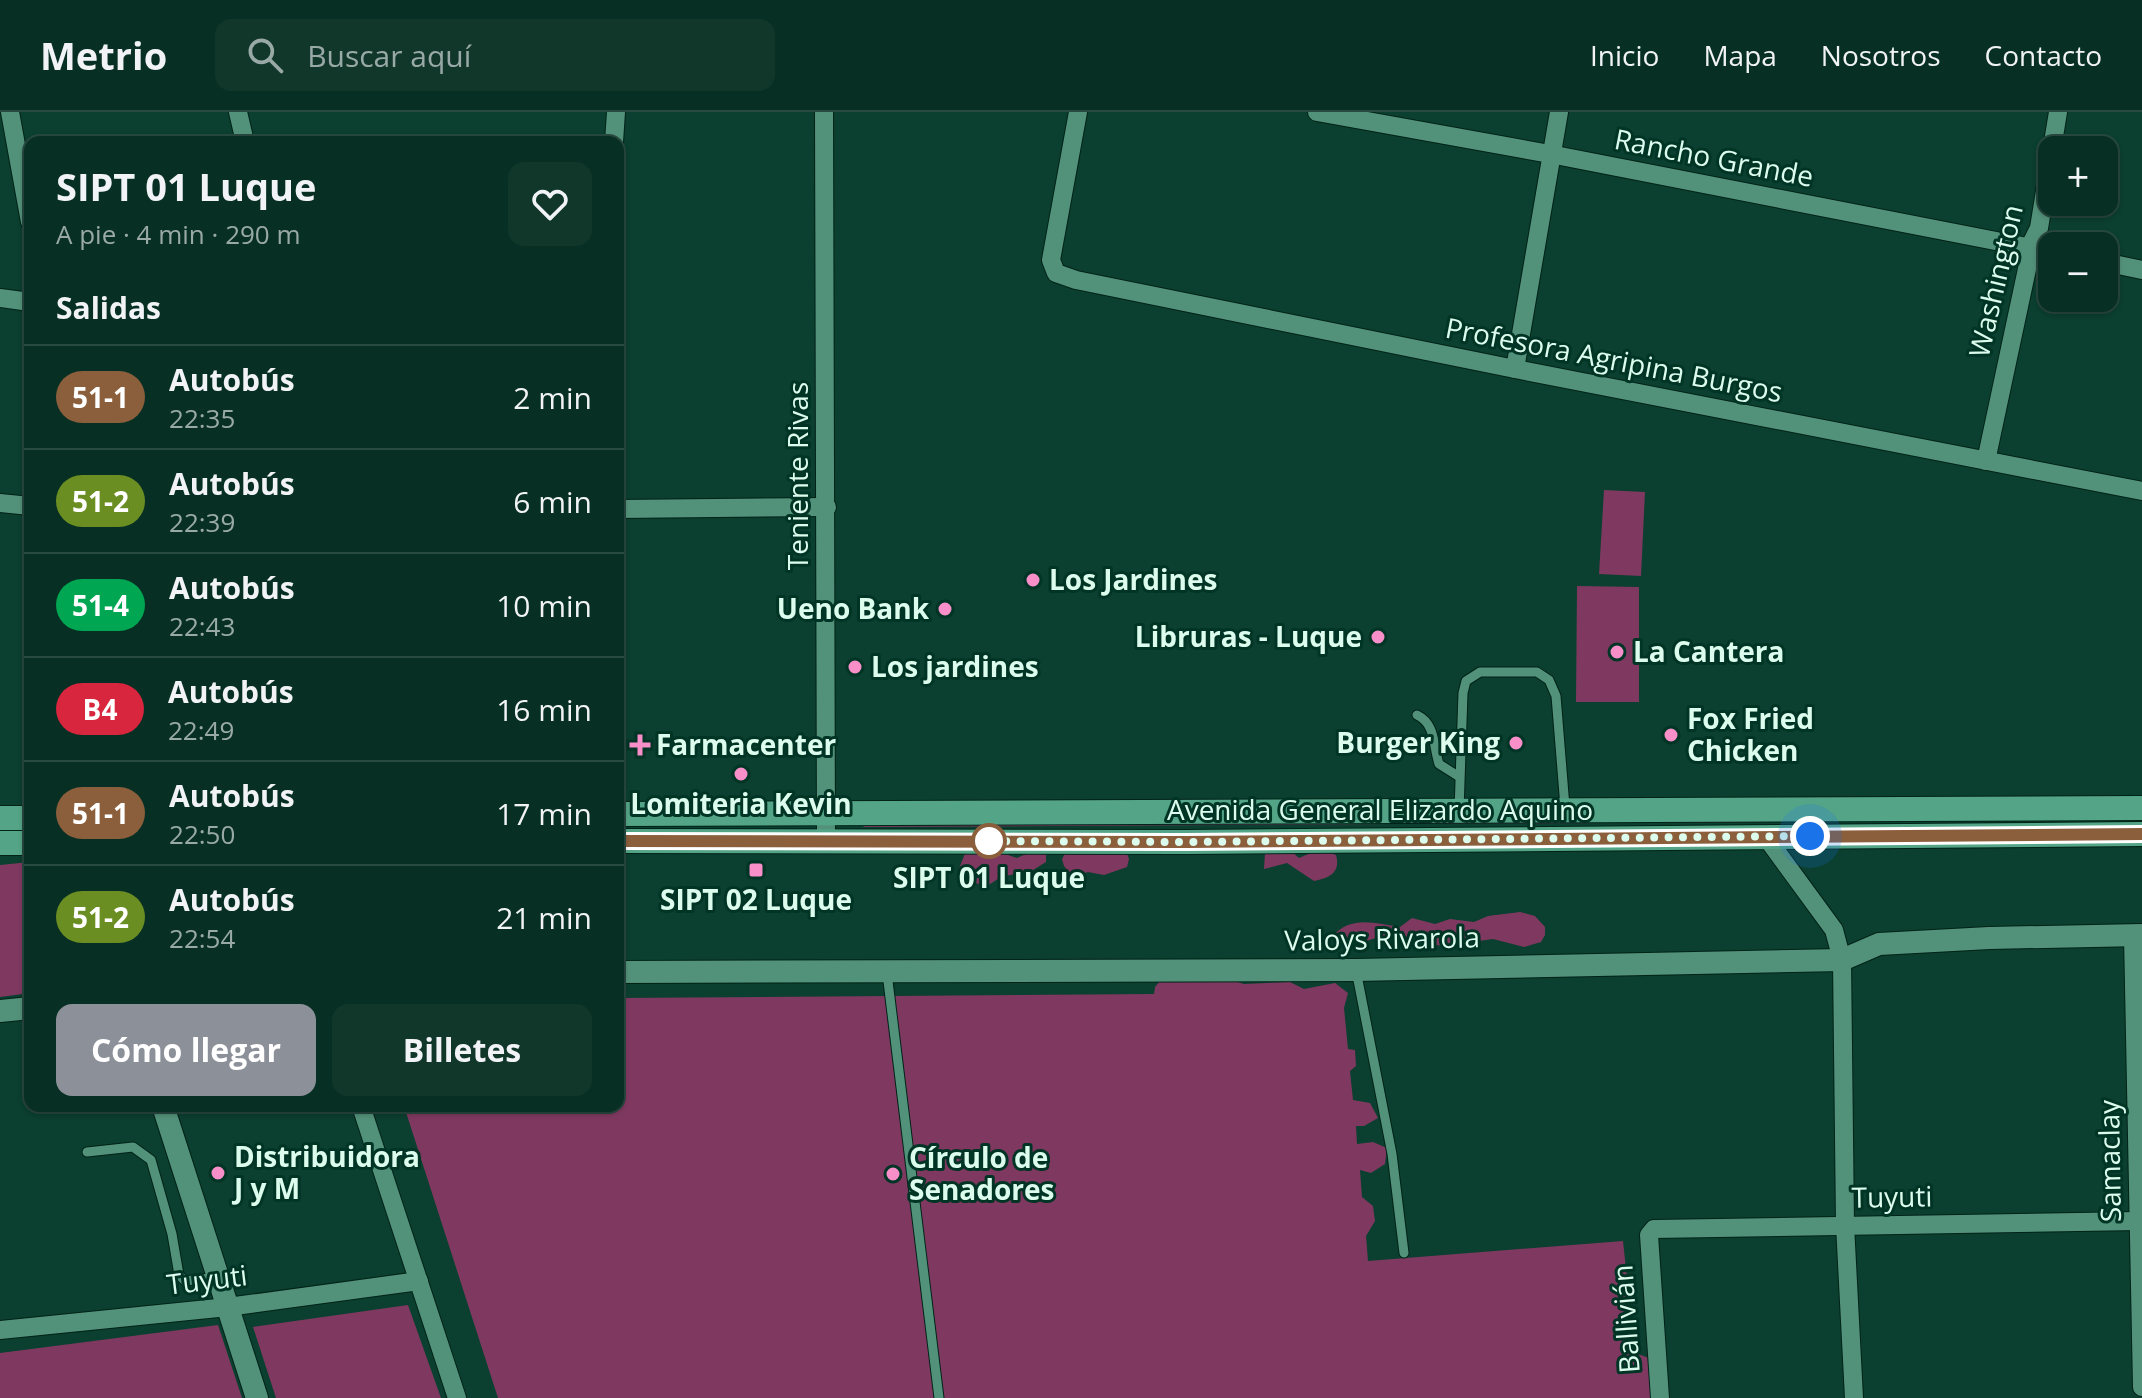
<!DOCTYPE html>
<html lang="es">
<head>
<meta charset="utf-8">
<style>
	body { margin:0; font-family:"Open Sans",sans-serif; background:#11372b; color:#f1f3f6; height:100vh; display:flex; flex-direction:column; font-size:30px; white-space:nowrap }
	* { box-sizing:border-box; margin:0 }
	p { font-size:26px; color:#98a9a6 }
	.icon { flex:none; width:44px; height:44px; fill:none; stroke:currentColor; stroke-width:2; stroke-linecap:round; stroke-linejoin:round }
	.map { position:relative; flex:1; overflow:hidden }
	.panel { position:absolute; left:24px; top:24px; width:600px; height:976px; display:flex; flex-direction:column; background:#082f23; border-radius:16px; box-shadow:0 2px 6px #0004,0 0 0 2px #294a41 }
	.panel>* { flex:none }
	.badge { padding:0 16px; border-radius:26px; font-size:28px; line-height:52px }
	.fabs { position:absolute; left:2038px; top:24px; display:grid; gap:16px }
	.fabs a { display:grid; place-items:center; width:80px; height:80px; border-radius:16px; background:#082f23; box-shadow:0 2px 6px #0004,0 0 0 2px #294a41; font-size:40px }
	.you { position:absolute; width:40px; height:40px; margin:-20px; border:6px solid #fff; border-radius:50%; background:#1a73e8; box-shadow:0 0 0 12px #1a73e833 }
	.map>.badge { position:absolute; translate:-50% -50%; box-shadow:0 0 0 4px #fff }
	h2 { padding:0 32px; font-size:30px; line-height:72px }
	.round { display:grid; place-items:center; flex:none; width:84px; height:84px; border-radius:16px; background:#11372b }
	.headline { display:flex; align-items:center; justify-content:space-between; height:136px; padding:0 32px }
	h1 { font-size:38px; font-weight:700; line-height:60px }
	.action { display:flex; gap:16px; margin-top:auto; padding:16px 32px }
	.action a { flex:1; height:92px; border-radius:16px; background:#8c9099; color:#fff; font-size:32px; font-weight:700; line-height:92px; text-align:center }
	.action a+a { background:#11372b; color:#f1f3f6 }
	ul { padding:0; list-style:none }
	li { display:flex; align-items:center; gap:24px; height:104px; padding:0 32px; border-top:2px solid #294a41 }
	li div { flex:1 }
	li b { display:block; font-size:30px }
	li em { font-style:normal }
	li .badge { min-width:88px; font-weight:700; text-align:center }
	header { display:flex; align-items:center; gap:48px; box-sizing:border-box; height:112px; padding:0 40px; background:#082f23; border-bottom:2px solid #294a41 }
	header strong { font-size:38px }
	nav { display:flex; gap:44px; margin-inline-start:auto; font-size:28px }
	.search { width:560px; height:72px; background:#11372b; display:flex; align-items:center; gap:20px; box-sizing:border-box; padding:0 28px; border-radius:16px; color:#98a9a6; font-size:30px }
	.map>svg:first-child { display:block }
	.green { fill:#7f3960 }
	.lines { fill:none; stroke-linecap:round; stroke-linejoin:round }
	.service-casing { stroke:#012318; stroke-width:11 }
	.minor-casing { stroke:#012318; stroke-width:20 }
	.tertiary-casing { stroke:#012318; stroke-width:24 }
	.primary-casing { stroke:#012318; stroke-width:26 }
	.service { stroke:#53927a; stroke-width:9 }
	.minor { stroke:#53927a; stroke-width:18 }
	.tertiary { stroke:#53927a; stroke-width:22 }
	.primary { stroke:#54a587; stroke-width:24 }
	.line-casing { stroke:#fff; stroke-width:18 }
	.line { stroke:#8b5e3c; stroke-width:12 }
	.walk { stroke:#dcfcee; stroke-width:8; stroke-dasharray:0 14.4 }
	.poi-dot { fill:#f98fc8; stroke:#003425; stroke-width:3 }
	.stop-dot { fill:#fff; stroke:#8b5e3c; stroke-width:4 }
	.labels { text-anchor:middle; stroke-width:6; stroke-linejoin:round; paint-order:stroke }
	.street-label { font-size:28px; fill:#dcfcee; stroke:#003425 }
	.poi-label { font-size:28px; font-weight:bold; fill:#dcfcee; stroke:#003425; text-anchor:start }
	.stop-label { font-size:28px; font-weight:bold; fill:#dcfcee; stroke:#003425 }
</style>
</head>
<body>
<header>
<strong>Metrio</strong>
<div class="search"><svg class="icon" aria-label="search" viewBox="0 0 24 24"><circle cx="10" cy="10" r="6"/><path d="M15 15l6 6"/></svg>Buscar aquí</div>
<nav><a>Inicio</a><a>Mapa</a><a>Nosotros</a><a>Contacto</a></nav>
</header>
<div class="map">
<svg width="2142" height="1286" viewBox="0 0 2142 1286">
	<rect width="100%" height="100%" fill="#0b3f2f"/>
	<!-- green -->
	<g class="green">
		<path d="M 1604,378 L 1645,380 L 1641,464 L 1599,462 Z"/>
		<path d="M 1577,474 L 1639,475 L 1639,590 L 1576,590 Z"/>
		<path d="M 2142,705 L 2142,708 L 864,715 L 862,713 Z"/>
		<path d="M 966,739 L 987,745 L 1002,741 L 1017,746 C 1027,741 1035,739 1046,742 L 1046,750 L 1033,758 L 1001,765 L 987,774 L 971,770 L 958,759 Z"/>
		<path d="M 1126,739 L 1129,747 L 1127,755 L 1104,763 L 1088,760 L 1073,765 L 1064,754 L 1062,747 L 1066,740 Z"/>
		<path d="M 1292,740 L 1299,746 C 1312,740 1322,737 1336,743 C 1341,761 1329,766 1314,769 L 1287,751 L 1264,757 L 1265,741 Z"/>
		<path d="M 30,750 L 30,881 L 0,885 L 0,753 Z"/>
		<path d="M 1520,800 L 1535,804 L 1545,815 L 1545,823 L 1541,830 L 1524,835 L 1493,827 L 1444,834 L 1379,825 L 1363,830 L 1339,830 L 1332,825 C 1350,803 1375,811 1400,815 L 1412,806 L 1435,812 L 1450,807 L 1474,810 L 1488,804 Z"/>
		<path d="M 1165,863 L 1227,867 L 1244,872 L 1290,870 L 1304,877 L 1335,871 L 1348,881 L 1344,896 L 1348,937 L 1355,938 L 1356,954 L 1350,959 L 1353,988 L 1370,991 L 1378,1006 L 1364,1014 L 1356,1014 L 1357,1032 L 1373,1030 L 1387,1036 L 1385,1052 L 1371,1061 L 1360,1058 L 1362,1085 L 1373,1094 L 1375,1109 L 1366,1124 L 1368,1149 L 1623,1129 L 1635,1241 L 1649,1246 L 1654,1286 L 498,1286 L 404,994 L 618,994 L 618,886 L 1154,882 L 1155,875 Z"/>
		<path d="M 408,1193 L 441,1286 L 276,1286 L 253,1215 Z"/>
		<path d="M 218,1213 L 242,1286 L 0,1286 L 0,1241 Z"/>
	</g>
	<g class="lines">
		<defs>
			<g id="service">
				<path d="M 1417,603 C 1436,612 1433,634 1439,652 L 1458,664"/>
				<path d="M 1459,699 L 1463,581 L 1466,569 L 1480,560 L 1537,560 L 1549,568 L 1556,584 L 1565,695"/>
				<path d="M 1356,858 L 1392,1042 L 1404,1141"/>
				<path d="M 887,861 L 939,1286"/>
				<path d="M 87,1040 L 133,1035 L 151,1048 L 172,1122 L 179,1163 L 185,1169 L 218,1165"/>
			</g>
			<g id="minor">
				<path d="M 10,0 L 30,110"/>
				<path d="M 238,0 L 245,30"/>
				<path d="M 824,0 L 826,729"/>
				<path d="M 1078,0 L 1051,148 L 1056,161 L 1076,168 L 1515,257 L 2142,379"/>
				<path d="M 1317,0 L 1550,42 L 2052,140"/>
				<path d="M 614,30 L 616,0"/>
				<path d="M 2104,150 L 2142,158"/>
				<path d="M 0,186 L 30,190"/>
				<path d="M 1515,257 L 1559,0"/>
				<path d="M 1986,349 L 2027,157 L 2029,136 L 2039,116 L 2058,0"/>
				<path d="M 0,391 L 30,394"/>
				<path d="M 618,397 L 827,395"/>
				<path d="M 1766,725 L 1834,818 L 1842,848 L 1845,1113 L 1854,1286"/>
				<path d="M 2133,823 L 2142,1275"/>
				<path d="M 361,994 L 457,1286"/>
				<path d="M 0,1218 L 228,1195 L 419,1169"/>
				<path d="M 1660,1286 L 1649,1123 L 1654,1117 L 2139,1109"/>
			</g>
			<g id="tertiary">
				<path d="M 618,860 L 1356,858 L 1842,848 L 1879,832 L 1989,826 L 2142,823"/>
				<path d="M 0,899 L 30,896"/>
				<path d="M 163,994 L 257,1286"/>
			</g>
			<g id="primary">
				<path d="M 618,702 L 2142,696"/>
				<path d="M 0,706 L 30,706"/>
				<path d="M 618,729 L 1186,730 L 2142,722"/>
				<path d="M 0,731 L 30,731"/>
			</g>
		</defs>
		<!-- service casing -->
		<use href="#service" class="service-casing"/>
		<!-- minor casing -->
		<use href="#minor" class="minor-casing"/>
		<!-- tertiary casing -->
		<use href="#tertiary" class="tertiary-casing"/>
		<!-- primary casing -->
		<use href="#primary" class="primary-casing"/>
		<!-- service -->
		<use href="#service" class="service"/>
		<!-- minor -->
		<use href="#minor" class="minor"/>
		<!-- tertiary -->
		<use href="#tertiary" class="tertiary"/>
		<!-- primary -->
		<use href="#primary" class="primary"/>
	</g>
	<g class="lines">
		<defs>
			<path id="line" d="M 618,729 L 1186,730 L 2142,722"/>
		</defs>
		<!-- line casing -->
		<use href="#line" class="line-casing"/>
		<!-- line -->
		<use href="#line" class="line"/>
		<!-- walk -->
		<path class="walk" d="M 989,729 L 976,729 L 1186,730 L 1810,724"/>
	</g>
	<!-- markers -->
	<g class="poi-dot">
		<circle cx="1033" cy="468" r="8"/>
		<circle cx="945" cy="497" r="8"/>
		<circle cx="1378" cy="525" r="8"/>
		<circle cx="1617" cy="540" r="8"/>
		<circle cx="855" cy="555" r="8"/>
		<circle cx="1671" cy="623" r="8"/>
		<circle cx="1516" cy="631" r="8"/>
		<path d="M636 621h8v8h8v8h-8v8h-8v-8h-8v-8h8z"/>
		<circle cx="741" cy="662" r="8"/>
		<rect x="748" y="750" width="16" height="16" rx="4"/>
		<circle cx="218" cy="1061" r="8"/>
		<circle cx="893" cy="1062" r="8"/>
	</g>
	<circle class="stop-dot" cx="989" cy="729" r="16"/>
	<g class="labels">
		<!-- street labels -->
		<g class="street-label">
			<text transform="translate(1714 46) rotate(11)" y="10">Rancho Grande</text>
			<text transform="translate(1996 169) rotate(-77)" y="10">Washington</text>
			<text transform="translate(1614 248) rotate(11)" y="10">Profesora Agripina Burgos</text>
			<text transform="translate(798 364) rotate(-90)" y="10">Teniente Rivas</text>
			<text x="1380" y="708">Avenida General Elizardo Aquino</text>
			<text transform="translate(1382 827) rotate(-1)" y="10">Valoys Rivarola</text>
			<text transform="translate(2110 1049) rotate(-91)" y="10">Samaclay</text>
			<text transform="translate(1892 1085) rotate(-1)" y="10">Tuyuti</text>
			<text transform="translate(207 1168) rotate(-7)" y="10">Tuyuti</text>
			<text transform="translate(1626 1207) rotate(-94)" y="10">Ballivián</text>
		</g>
		<!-- poi labels -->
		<g class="poi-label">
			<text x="1049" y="478">Los Jardines</text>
			<text x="929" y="507" text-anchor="end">Ueno Bank</text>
			<text x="1362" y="535" text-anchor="end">Libruras - Luque</text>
			<text x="1633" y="550">La Cantera</text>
			<text x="871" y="565">Los jardines</text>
			<text x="1687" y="617">Fox Fried<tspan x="1687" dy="32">Chicken</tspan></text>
			<text x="1500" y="641" text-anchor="end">Burger King</text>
			<text x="656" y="643">Farmacenter</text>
			<text x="741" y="702" text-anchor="middle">Lomiteria Kevin</text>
			<text x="756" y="798" text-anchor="middle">SIPT 02 Luque</text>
			<text x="234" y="1055">Distribuidora<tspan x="234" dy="32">J y M</tspan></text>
			<text x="909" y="1056">Círculo de<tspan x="909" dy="32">Senadores</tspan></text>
		</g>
		<!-- stop labels -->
		<g class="stop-label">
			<text x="989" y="776">SIPT 01 Luque</text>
		</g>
	</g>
</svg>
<div class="fabs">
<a>+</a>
<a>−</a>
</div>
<div class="you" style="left:1810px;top:724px"></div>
<section class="panel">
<div class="headline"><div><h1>SIPT 01 Luque</h1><p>A pie · 4 min · 290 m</p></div><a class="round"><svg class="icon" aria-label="heart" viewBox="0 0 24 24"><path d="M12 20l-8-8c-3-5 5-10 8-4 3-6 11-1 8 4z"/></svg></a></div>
<h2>Salidas</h2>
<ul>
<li><span class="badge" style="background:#8b5e3c;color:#fff">51-1</span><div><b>Autobús</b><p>22:35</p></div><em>2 min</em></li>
<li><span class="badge" style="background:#6b8e23;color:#fff">51-2</span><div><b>Autobús</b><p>22:39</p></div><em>6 min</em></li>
<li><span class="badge" style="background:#00a651;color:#fff">51-4</span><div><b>Autobús</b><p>22:43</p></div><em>10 min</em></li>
<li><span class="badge" style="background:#d7263d;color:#fff">B4</span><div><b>Autobús</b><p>22:49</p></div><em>16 min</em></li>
<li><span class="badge" style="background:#8b5e3c;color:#fff">51-1</span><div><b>Autobús</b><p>22:50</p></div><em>17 min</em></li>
<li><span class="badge" style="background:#6b8e23;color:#fff">51-2</span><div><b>Autobús</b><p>22:54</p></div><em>21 min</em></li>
</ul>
<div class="action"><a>Cómo llegar</a><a>Billetes</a></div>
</section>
</div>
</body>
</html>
